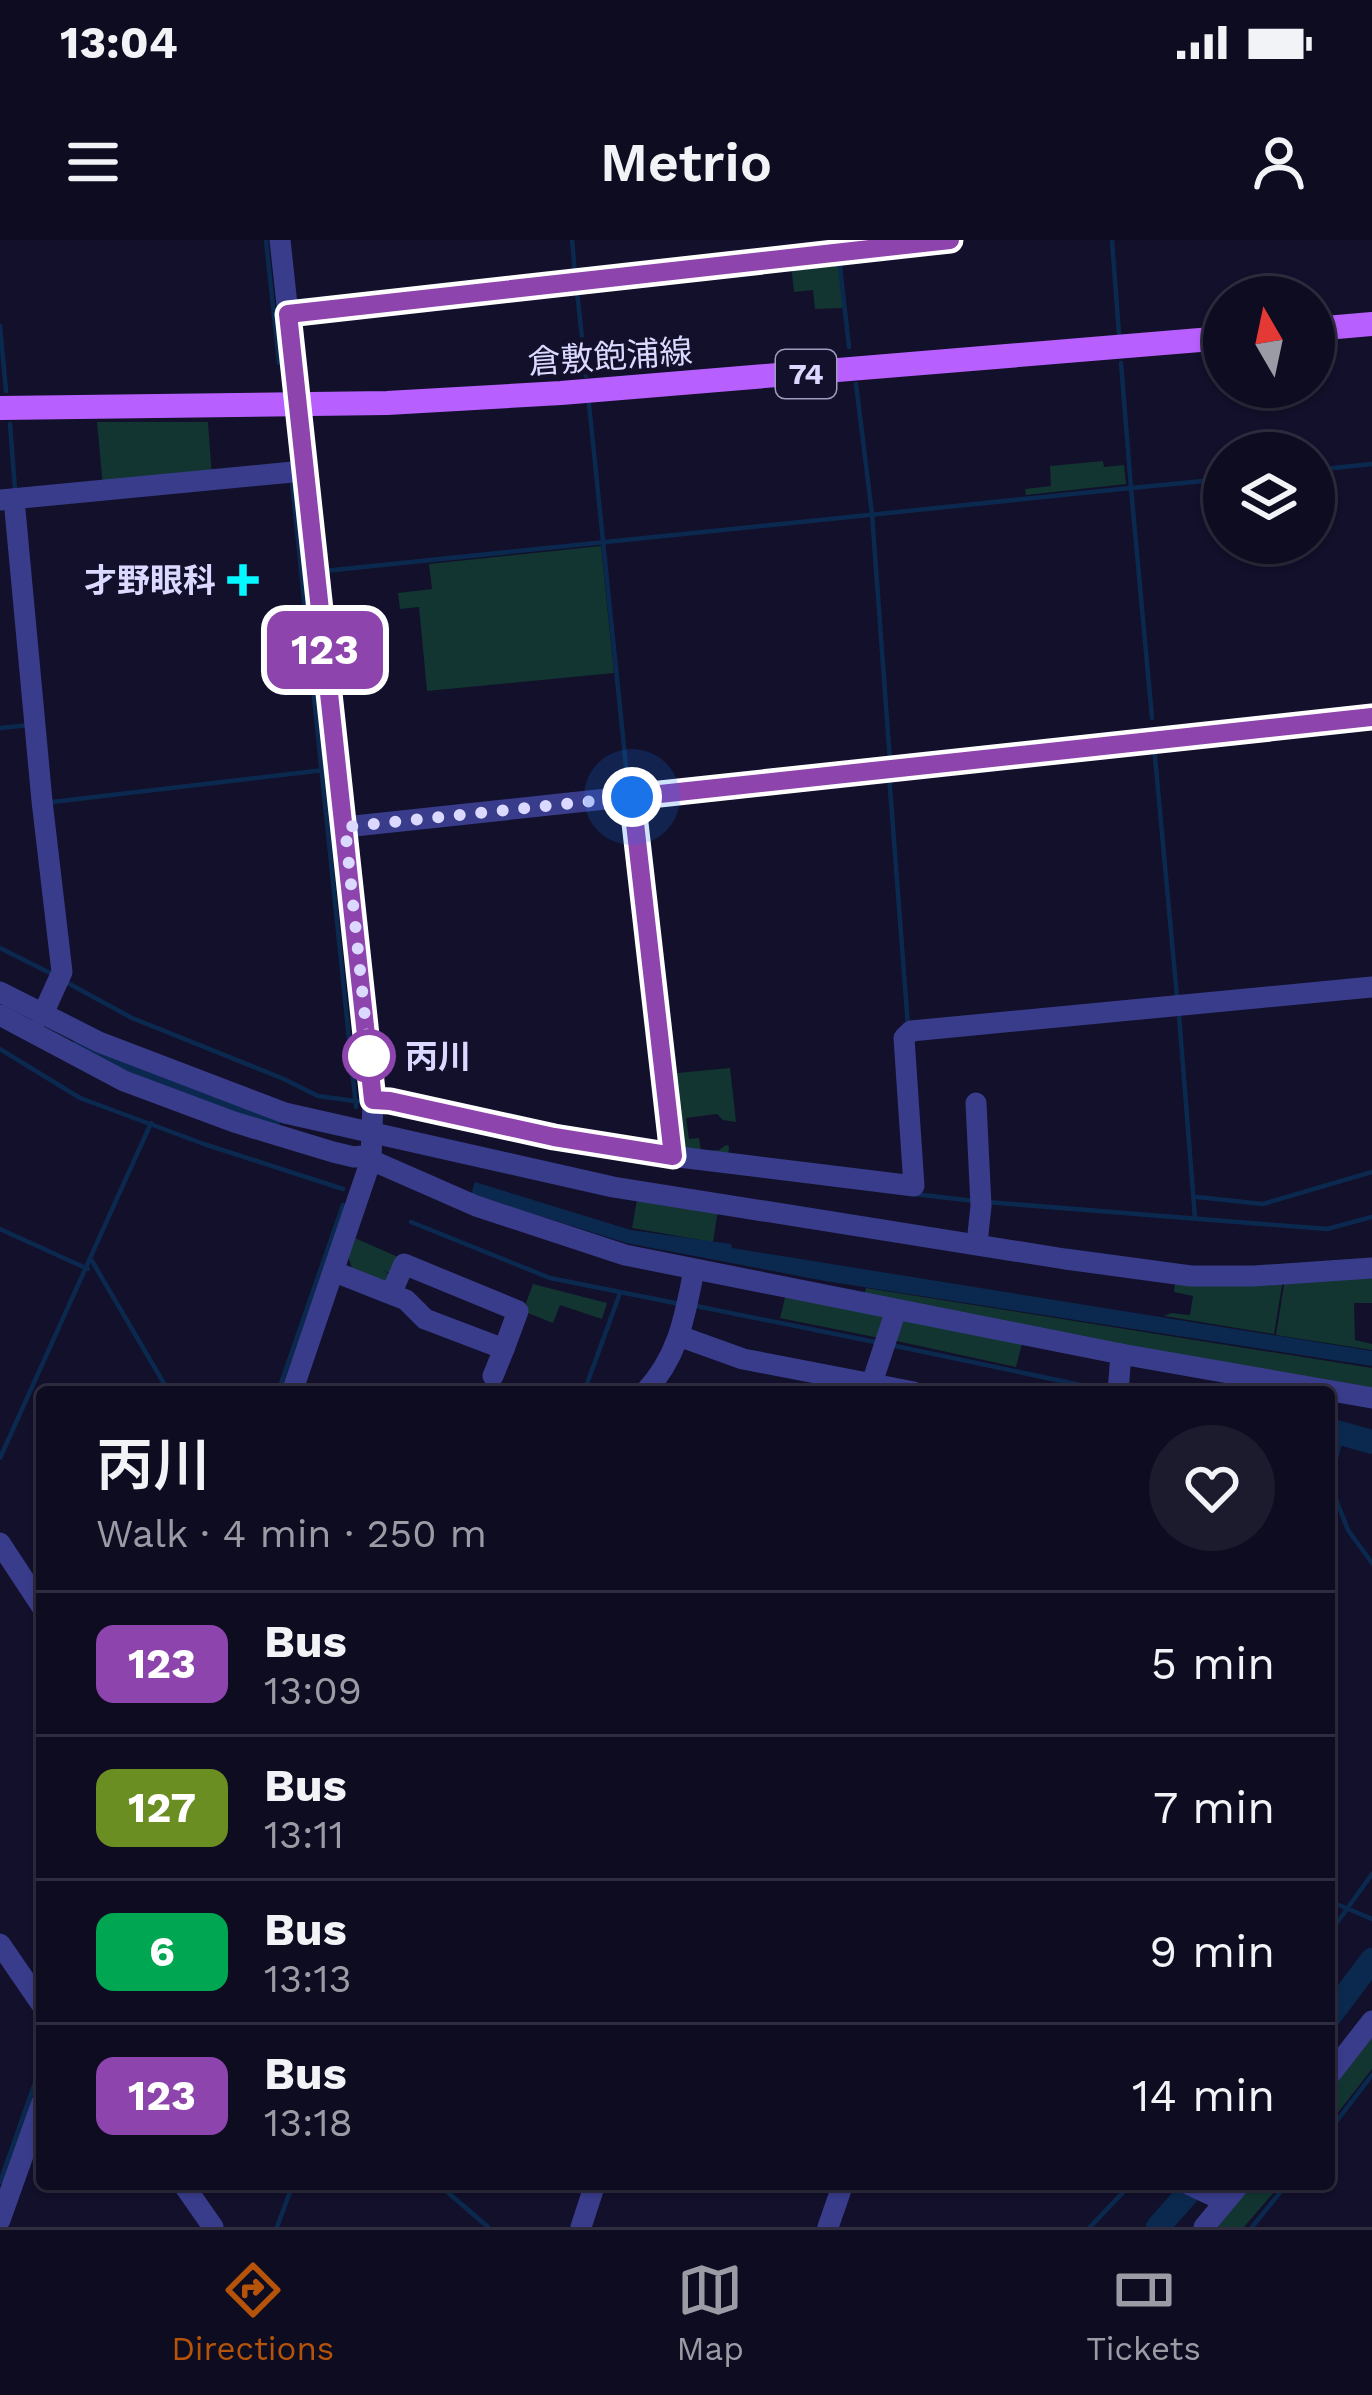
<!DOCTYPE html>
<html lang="en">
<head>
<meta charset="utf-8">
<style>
	body { margin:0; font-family:"Work Sans","Noto Sans JP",sans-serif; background:#1c1a2d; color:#f1f3f6; height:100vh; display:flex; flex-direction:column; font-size:45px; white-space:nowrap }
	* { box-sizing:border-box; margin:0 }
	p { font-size:39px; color:#9b9ba5 }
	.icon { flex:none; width:66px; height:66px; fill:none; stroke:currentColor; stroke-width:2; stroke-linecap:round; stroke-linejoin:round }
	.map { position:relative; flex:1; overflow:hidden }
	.drawer { position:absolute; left:36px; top:1146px; width:1299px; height:804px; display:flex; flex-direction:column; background:#0e0c20; border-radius:12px; box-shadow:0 3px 9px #0004,0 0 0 3px #2e2c3e }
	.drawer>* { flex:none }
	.badge { padding:0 24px; border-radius:18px; font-size:42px; line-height:78px }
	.needle { width:78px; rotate:351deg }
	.tools { position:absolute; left:1203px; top:36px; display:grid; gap:24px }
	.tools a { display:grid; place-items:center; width:132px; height:132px; border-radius:50%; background:#0e0c20; box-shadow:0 3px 9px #0004,0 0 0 3px #2e2c3e; font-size:60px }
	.you { position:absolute; width:60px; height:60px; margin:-30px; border:9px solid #fff; border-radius:50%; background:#1a73e8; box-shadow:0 0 0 18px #1a73e833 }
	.map>.badge { position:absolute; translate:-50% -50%; box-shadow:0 0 0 6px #fff }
	.round { display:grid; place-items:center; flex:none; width:126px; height:126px; border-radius:63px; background:#1c1a2d }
	.overview { display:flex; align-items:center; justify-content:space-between; height:204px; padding:0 60px }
	h1 { font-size:57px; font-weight:600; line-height:90px }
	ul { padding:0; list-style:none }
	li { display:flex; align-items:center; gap:36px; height:144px; padding:0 60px; border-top:3px solid #2e2c3e }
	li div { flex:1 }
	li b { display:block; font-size:45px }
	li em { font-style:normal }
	li .badge { min-width:132px; font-weight:700; text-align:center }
	.status { display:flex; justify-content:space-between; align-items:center; height:84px; padding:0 60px; background:#0e0c20; direction:ltr }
	.status svg { height:33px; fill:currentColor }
	header { display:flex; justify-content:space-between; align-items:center; height:156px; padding:0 60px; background:#0e0c20; font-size:54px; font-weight:600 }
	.dock { display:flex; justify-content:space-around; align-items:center; height:168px; border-top:3px solid #2e2c3e; background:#0e0c20; font-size:33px; color:#9b9ba5 }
	.dock a { display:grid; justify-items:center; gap:6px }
	.dock .selected { color:#b45309 }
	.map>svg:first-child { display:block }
	.green { fill:#123531 }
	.water { fill:#0b294e }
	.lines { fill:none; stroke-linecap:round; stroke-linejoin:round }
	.stream { stroke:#0b294e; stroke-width:4.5 }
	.river { stroke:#0b294e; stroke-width:24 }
	.minor { stroke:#393c8b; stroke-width:21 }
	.major { stroke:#b860ff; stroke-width:24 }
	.line-casing { stroke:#fff; stroke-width:27 }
	.line { stroke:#8e44ad; stroke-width:18 }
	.walk { stroke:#dbd9ff; stroke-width:12; stroke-dasharray:0 21.6 }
	.poi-dot { fill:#05f8ff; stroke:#12102a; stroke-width:4.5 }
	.stop-dot { fill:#fff; stroke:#8e44ad; stroke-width:6 }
	.labels { text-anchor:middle; stroke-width:10; stroke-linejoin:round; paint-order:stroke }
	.shield { fill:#12102a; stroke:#9f9dbf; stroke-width:3 }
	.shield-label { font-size:30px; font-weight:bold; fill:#dbd9ff }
	.street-label { font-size:33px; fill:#dbd9ff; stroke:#12102a }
	.poi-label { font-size:33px; font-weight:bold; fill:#dbd9ff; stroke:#12102a; text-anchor:end }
	.stop-label { font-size:33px; font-weight:bold; fill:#dbd9ff; stroke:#12102a; text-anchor:start }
</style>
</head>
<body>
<div class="status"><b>13:04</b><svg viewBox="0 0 49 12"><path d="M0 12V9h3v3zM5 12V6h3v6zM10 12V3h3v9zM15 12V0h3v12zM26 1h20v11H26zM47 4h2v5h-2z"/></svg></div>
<header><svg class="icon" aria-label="menu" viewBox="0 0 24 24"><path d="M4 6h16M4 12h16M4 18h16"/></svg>Metrio<svg class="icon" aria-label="person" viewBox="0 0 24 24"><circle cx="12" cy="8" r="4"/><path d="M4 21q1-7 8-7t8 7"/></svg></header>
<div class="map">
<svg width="1372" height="1987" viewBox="0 0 1372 1987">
	<rect width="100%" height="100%" fill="#12102a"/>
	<!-- green -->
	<g class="green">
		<path d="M 838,17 L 843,68 L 815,69 L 813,50 L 794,52 L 791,23 Z"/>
		<path d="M 97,182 L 208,182 L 212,237 L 103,247 Z"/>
		<path d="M 1103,221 L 1104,227 L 1124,225 L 1126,244 L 1026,255 L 1025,249 L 1051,246 L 1050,226 Z"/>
		<path d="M 601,306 L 614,433 L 427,451 L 419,367 L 400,369 L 398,353 L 432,349 L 429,324 Z"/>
		<path d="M 730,828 L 736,882 L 723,880 L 717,874 L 686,878 L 689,899 L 699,898 L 701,912 L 719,910 L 726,905 L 729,906 L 728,920 L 676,914 L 667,834 Z"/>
		<path d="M 637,960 L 718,970 L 713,1002 L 632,988 Z"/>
		<path d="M 355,998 L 398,1017 L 392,1034 L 382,1030 L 391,1035 L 388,1043 L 354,1033 L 348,1017 Z"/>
		<path d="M 1372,1033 L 1372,1063 L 1354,1063 L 1355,1100 L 1372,1104 L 1372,1110 L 1276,1095 L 1285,1039 Z"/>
		<path d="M 1283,1039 L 1274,1094 L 1164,1076 L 1171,1073 L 1190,1075 L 1193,1056 L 1174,1052 L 1175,1043 Z"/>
		<path d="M 533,1044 L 607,1063 L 602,1079 L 560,1065 L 553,1083 L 523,1071 Z"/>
		<path d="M 866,1048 L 1372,1128 L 1372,1149 L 1033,1090 L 864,1055 Z"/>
		<path d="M 786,1054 L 888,1075 L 884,1099 L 780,1078 Z"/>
		<path d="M 899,1079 L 1023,1100 L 1016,1127 L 892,1100 Z"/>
		<path d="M 1372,1788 L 1372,1829 L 1329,1884 L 1329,1844 Z"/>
		<path d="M 1249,1944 L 1281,1944 L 1244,1987 L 1214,1987 Z"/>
	</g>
	<!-- water -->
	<path class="water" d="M 475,942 L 631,990 L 731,1004 L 732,1008 L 1372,1111 L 1372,1126 L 825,1041 L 626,1003 L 471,954 Z"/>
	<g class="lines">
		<!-- stream -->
		<g class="stream">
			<path d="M 266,0 L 279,123"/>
			<path d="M 572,0 L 575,33"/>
			<path d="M 1112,0 L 1119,94"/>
			<path d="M 839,18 L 849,107"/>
			<path d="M 577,51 L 586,136"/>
			<path d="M 0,86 L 6,151"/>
			<path d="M 856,144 L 872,274 L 890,521"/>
			<path d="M 589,164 L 628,546"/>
			<path d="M 10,184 L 15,250"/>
			<path d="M 1314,230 L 1372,224"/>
			<path d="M 292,242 L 356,867"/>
			<path d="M 324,331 L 1131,248 L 1121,123"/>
			<path d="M 1152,478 L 1131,248 L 1224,239"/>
			<path d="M 0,488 L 30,485"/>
			<path d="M 1154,506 L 1177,757"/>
			<path d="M 889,535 L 908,786"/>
			<path d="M 52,562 L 324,530"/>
			<path d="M 0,708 L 54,735"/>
			<path d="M 64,741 L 132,778 L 284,839 L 318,856 L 362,862"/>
			<path d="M 1179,775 L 1195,978"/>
			<path d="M 0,809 L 80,858 L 204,904 L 343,949"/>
			<path d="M 546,903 L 576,909"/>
			<path d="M 914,954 L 975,961"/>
			<path d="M 1197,957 L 1263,964 L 1372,932"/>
			<path d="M 986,962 L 1327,989 L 1372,977"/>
			<path d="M 411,982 L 550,1038 L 680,1064"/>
			<path d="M 0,989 L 88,1029"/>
			<path d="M 92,1021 L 169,1152"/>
			<path d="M 691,1065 L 880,1103"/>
			<path d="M 891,1105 L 1109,1151"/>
			<path d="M 278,1152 L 343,965"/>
			<path d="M 584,1152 L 620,1053"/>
			<path d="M 1342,1193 L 1330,1244 L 1348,1290 L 1372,1323"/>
			<path d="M 0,1218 L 151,883"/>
			<path d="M 1329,1661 L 1372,1679"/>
			<path d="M 1329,1694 L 1372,1634"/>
			<path d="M 1329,1891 L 1372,1835"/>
			<path d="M 0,1942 L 42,1823"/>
			<path d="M 438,1944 L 488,1987"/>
			<path d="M 277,1987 L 293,1944"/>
			<path d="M 1090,1987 L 1131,1944"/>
			<path d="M 1252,1987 L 1287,1944"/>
		</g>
		<!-- river -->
		<g class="river">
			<path d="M 82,810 L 268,882"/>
			<path d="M 1329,1190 L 1372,1202"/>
			<path d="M 1329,1777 L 1372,1720"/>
			<path d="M 1158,1987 L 1196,1944"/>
		</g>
		<!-- minor -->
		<g class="minor">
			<path d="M 280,0 L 373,860 L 371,920 L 292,1152"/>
			<path d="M 288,74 L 949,0"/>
			<path d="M 14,259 L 42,561 L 62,732 L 42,776"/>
			<path d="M 1,260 L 303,231"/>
			<path d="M 632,557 L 673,916"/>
			<path d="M 345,587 L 1372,477"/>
			<path d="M 0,752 L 99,802 L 285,873 L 613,947 L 1065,1019 L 1191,1036 L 1254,1036 L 1372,1028"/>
			<path d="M 0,775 L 124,841 L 234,882 L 333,912 L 354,917 L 371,915"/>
			<path d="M 373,860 L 671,916 L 914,946 L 904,798 L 911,791 L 1372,747"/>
			<path d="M 976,863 L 981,966 L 977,1003"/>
			<path d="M 371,920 L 476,966 L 625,1015 L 1121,1114 L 1372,1158"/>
			<path d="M 335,1032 L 406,1060 L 425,1079 L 504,1109 L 518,1071 L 404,1024 L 391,1054"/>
			<path d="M 679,1096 L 743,1119 L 914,1152"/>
			<path d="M 493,1136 L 504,1109"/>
			<path d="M 645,1152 C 679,1116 685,1075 694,1030"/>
			<path d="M 869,1152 L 896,1070"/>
			<path d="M 1118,1152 L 1121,1114"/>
			<path d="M 0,1303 L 42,1367"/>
			<path d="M 0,1704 L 42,1765"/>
			<path d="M 1329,1836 L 1372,1781"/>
			<path d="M 183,1944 L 213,1987"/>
			<path d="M 1188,1944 L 1224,1961"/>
			<path d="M 0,1980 L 42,1862"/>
			<path d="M 581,1987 L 595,1944"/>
			<path d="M 828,1987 L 843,1944"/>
			<path d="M 1204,1987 L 1240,1944"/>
		</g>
		<!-- major -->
		<g class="major">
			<path d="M 1314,89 L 1372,84"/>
			<path d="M 0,168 L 387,163 L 561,153 L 1224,98"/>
		</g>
	</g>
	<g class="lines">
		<defs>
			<path id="line" d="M 950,0 L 288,74 L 373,860 L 390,861 L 554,897 L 673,916 L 632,557 L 1372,477"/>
		</defs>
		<!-- line casing -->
		<use href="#line" class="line-casing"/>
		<!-- line -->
		<use href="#line" class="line"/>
		<!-- walk -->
		<path class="walk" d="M 369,816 L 345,587 L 632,557"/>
	</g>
	<!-- markers -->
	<path class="poi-dot" d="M237 322h12v12h12v12h-12v12h-12v-12h-12v-12h12z"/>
	<circle class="stop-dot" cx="369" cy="816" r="24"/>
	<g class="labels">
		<!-- shield labels -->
		<rect class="shield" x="776" y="110" width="60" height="48" rx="9"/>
		<g class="shield-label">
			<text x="806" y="144">74</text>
		</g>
		<!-- street labels -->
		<g class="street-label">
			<text transform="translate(610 116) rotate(-4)" y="12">倉敷飽浦線</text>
		</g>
		<!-- poi labels -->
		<g class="poi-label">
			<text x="216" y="352">才野眼科</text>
		</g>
		<!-- stop labels -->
		<g class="stop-label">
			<text x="405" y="828">丙川</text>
		</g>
	</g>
</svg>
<div class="tools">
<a><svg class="needle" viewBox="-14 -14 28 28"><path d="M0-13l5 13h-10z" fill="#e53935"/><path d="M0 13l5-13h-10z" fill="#9b9ba5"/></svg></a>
<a><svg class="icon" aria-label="layers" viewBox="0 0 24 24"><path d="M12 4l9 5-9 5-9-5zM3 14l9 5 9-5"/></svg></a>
</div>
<div class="you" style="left:632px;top:557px"></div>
<b class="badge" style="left:325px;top:410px;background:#8e44ad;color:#fff">123</b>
<section class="drawer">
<div class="overview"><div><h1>丙川</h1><p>Walk · 4 min · 250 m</p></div><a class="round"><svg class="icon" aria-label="heart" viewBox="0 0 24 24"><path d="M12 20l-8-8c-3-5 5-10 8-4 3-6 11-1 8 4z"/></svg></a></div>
<ul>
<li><span class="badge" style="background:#8e44ad;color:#fff">123</span><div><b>Bus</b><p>13:09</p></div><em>5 min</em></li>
<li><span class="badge" style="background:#6b8e23;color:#fff">127</span><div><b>Bus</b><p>13:11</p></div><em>7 min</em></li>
<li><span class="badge" style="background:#00a651;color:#fff">6</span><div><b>Bus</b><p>13:13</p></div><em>9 min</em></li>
<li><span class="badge" style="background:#8e44ad;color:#fff">123</span><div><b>Bus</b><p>13:18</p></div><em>14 min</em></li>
</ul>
</section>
</div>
<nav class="dock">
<a class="selected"><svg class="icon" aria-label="directions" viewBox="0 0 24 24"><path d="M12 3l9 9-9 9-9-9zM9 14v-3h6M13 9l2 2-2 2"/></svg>Directions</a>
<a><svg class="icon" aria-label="map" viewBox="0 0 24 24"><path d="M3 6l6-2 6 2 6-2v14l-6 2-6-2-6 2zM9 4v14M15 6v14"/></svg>Map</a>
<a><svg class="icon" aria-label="tickets" viewBox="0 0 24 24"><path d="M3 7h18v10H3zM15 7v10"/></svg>Tickets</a>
</nav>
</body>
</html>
